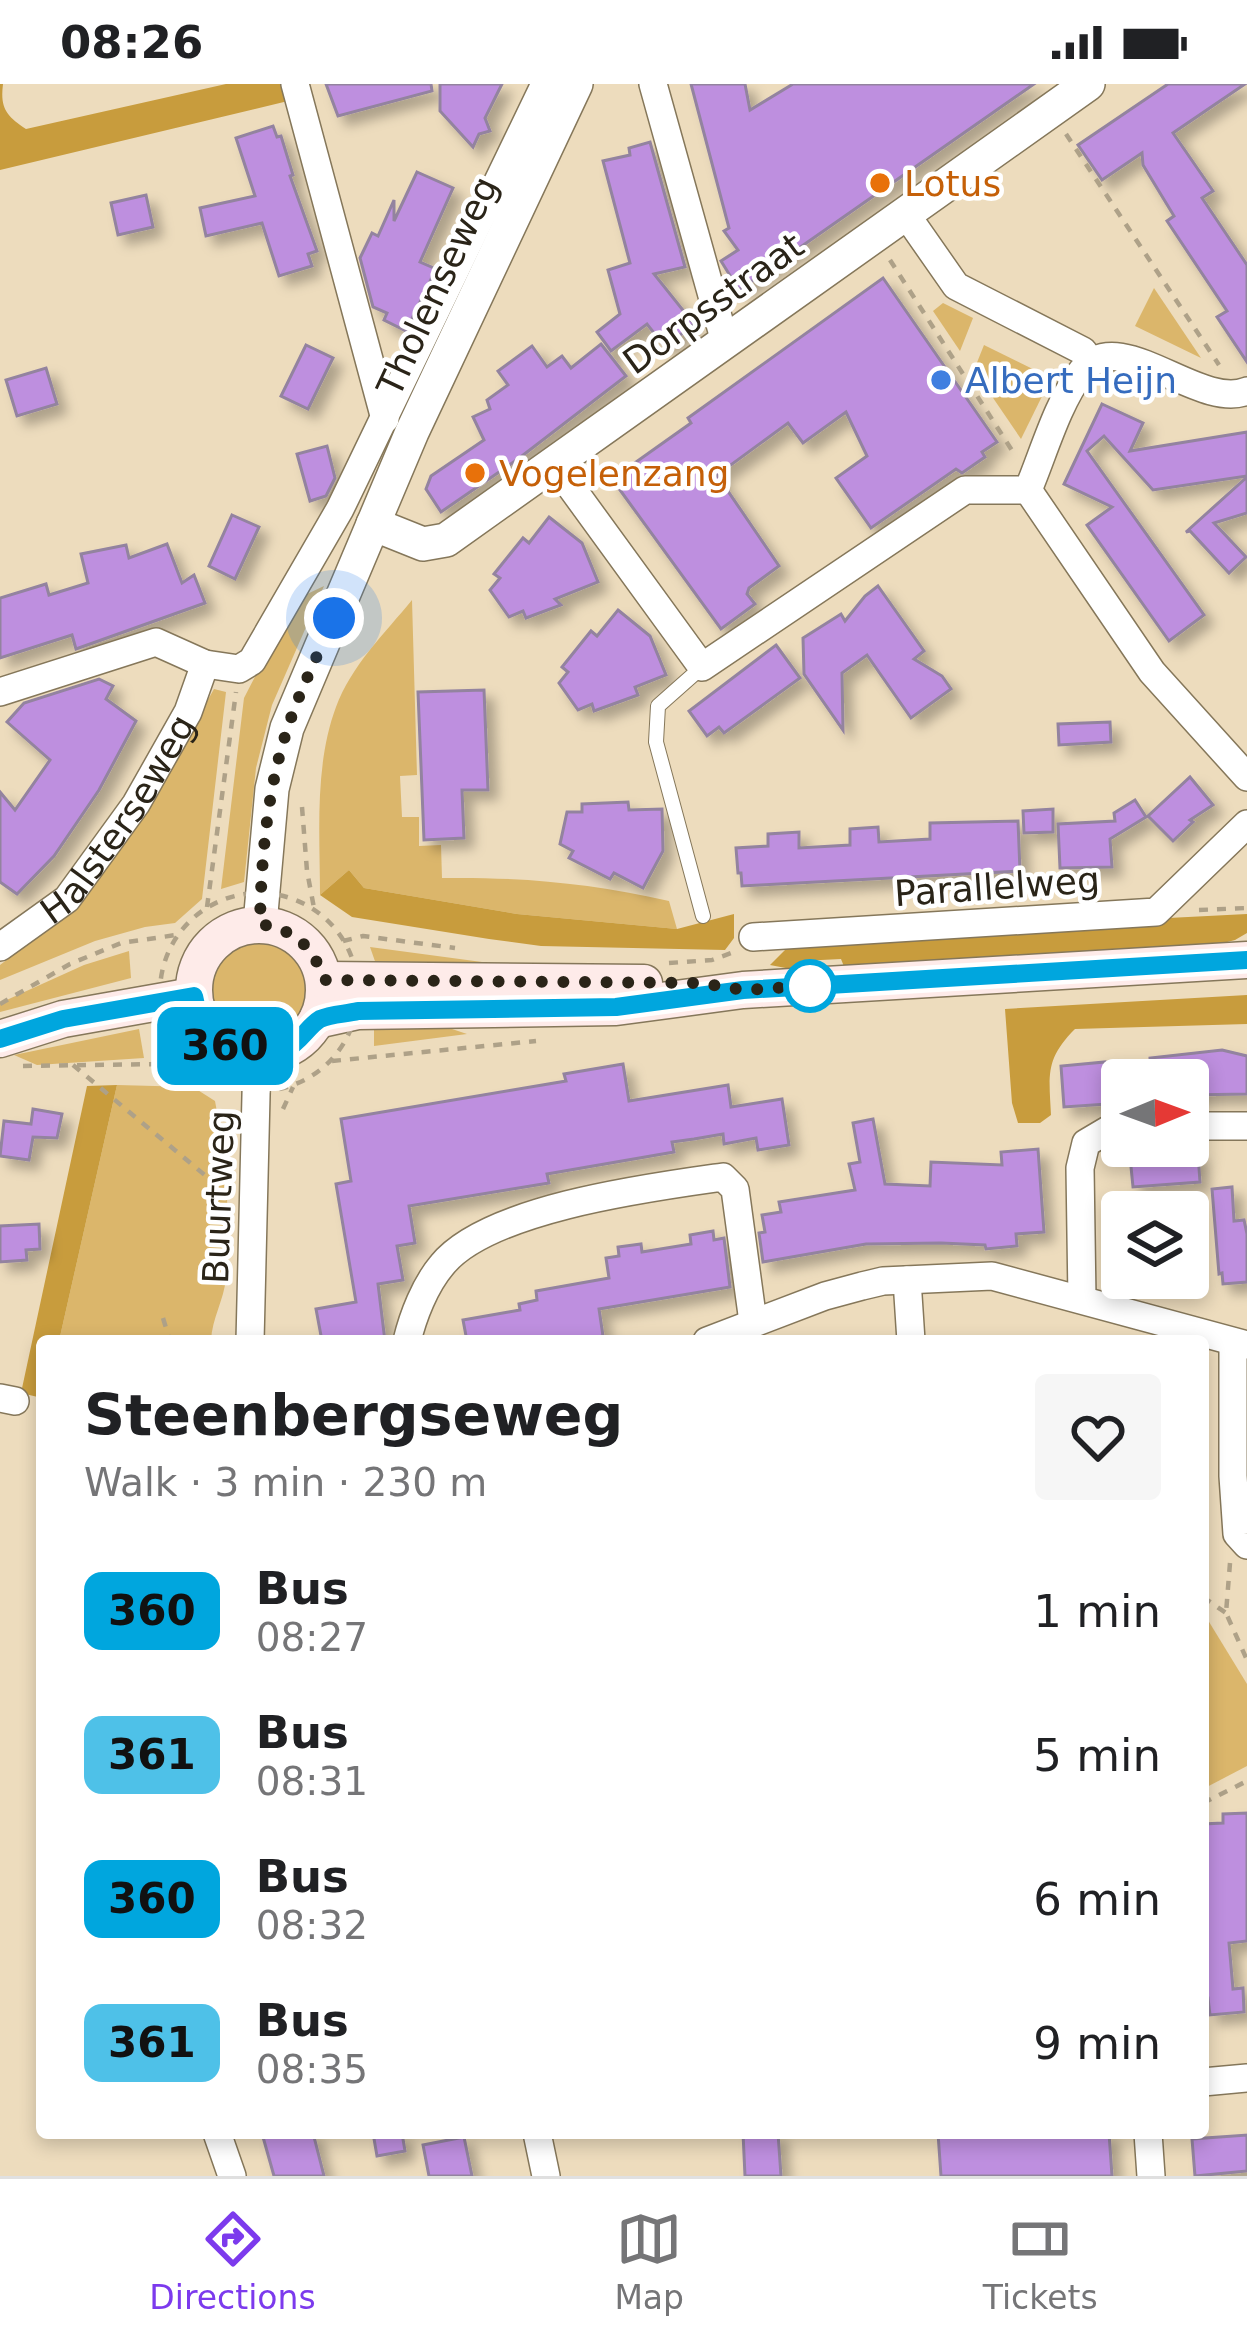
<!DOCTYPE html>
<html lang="en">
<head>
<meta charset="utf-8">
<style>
	body { margin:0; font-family:"DejaVu Sans",sans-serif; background:#f6f6f6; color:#202124; height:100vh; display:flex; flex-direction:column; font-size:45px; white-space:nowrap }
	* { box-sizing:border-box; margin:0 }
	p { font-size:39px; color:#757577 }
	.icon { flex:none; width:66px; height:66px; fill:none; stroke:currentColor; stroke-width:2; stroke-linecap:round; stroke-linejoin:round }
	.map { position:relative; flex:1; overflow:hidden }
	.side { position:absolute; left:36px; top:1251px; width:1173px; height:804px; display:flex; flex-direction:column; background:#fff; border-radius:12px; box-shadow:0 6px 18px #0003 }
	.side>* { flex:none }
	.badge { padding:0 24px; border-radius:18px; font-size:42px; line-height:78px }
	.needle { width:78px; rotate:89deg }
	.fabs { position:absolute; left:1101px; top:975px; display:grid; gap:24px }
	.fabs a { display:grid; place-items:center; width:108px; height:108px; border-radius:12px; background:#fff; box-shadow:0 6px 18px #0003; font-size:60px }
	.you { position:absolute; width:60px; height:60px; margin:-30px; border:9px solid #fff; border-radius:50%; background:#1a73e8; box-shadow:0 0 0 18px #1a73e833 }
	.map>.badge { position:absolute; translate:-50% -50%; box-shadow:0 0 0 6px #fff }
	.round { display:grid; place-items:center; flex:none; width:126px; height:126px; border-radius:12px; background:#f6f6f6 }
	.summary { display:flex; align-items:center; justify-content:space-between; height:204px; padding:0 48px }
	h1 { font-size:57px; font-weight:700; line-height:90px }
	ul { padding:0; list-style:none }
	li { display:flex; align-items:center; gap:36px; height:144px; padding:0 48px }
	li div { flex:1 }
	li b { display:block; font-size:45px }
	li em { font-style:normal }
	li .badge { min-width:132px; font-weight:700; text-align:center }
	.status { display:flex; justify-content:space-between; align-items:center; height:84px; padding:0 60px; background:#fff; direction:ltr }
	.status svg { height:33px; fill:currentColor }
	.dock { display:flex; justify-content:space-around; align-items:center; height:168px; border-top:3px solid #e0e0e0; background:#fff; font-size:33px; color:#757577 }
	.dock a { display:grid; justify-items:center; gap:6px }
	.dock .active { color:#7c3aed }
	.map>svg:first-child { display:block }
	.green { fill:#dbb66b }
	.forest { fill:#c89c3d }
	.building { fill:#be8fdf; stroke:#93839f; stroke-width:3; filter:url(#shadow) }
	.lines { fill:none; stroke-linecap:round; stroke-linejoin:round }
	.service-casing { stroke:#85775a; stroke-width:16 }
	.minor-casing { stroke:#85775a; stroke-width:30 }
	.tertiary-casing { stroke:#85775a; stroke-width:36 }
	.secondary-casing { stroke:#85775a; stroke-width:39 }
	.path { stroke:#aea188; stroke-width:4.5; stroke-dasharray:9 9; stroke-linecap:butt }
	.service { stroke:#fff; stroke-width:14 }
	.minor { stroke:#fff; stroke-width:27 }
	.tertiary { stroke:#fff; stroke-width:33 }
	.secondary { stroke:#feebe9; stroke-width:36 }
	.line-casing { stroke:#fff; stroke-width:27 }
	.line { stroke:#00a6de; stroke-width:18 }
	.walk { stroke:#2a2418; stroke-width:12; stroke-dasharray:0 21.6 }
	.food-dot { fill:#e8710a; stroke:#fff; stroke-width:4.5 }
	.shop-dot { fill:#3f7fe0; stroke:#fff; stroke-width:4.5 }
	.stop-dot { fill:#fff; stroke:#00a6de; stroke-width:6 }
	.labels { text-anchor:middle; stroke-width:9; stroke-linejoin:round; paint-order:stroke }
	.food-label { font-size:36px; fill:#c56008; stroke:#fff; text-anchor:start }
	.street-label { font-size:36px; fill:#2a2418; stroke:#fff }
	.shop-label { font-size:36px; fill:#366cbe; stroke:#fff; text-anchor:start }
</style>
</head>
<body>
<div class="status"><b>08:26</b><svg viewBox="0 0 49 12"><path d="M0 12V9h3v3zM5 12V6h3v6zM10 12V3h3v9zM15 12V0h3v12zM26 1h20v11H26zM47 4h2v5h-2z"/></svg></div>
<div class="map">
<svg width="1247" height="2092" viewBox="0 0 1247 2092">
	<defs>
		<filter id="shadow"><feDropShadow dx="9" dy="9" stdDeviation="6" flood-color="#0004"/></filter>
	</defs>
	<rect width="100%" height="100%" fill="#eddcbd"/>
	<!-- green -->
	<g class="green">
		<path d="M 1154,204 L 1201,274 L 1135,242 Z"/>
		<path d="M 943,219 L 973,234 L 960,267 L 933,227 Z"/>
		<path d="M 984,261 L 1051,294 L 1021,355 L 974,286 Z"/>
		<path d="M 324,502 L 272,621 L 256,684 L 244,798 L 221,805 L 244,614 L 288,529 L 305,511 Z"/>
		<path d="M 412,516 L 417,691 L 400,692 L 402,733 L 419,733 L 419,762 L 441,761 L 442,794 C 523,793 590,799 669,817 L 677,845 L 517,830 L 364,804 L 349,786 L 320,811 C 320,751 314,682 336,623 C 351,582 385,549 412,516 Z"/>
		<path d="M 214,605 L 226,608 L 202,815 L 175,839 L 145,843 L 95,857 L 0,896 L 0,881 C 107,804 151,716 214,605 Z"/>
		<circle cx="257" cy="908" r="51"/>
		<path d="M 370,863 L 541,886 L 377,883 Z"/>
		<path d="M 129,867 L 131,894 L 0,928 L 0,919 L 84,881 Z"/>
		<path d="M 374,935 L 446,943 L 467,950 L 374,962 Z"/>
		<path d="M 139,945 L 144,974 L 37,981 L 14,971 Z"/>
		<path d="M 117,1001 L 193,1003 L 215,1017 C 226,1073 231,1137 226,1194 C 224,1216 212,1234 211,1257 L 59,1257 Z"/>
		<path d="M 1203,1528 L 1247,1600 L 1247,1682 L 1203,1705 Z"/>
	</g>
	<!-- forest -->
	<g class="forest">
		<path d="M 0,0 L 3,0 C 0,24 6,32 26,45 L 226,0 L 283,0 L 288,17 L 0,86 Z"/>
		<path d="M 349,786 L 364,804 L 517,830 L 677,845 L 734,830 L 734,854 L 725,866 L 541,862 L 489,855 L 352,833 L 320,811 Z"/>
		<path d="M 1247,830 L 1247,849 L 1235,856 L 1208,863 L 845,885 L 841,875 L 801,877 L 796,886 L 770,881 L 798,853 Z"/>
		<path d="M 1247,911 L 1247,940 L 1075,945 C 1045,975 1049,991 1051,1031 L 1040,1039 L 1018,1039 L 1012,1019 L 1005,925 Z"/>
		<path d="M 117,1001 L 59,1257 L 42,1257 L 42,1314 L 21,1309 L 87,1002 Z"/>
	</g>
	<!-- building -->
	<g class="building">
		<path d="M 326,0 L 431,0 L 432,7 L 338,32 Z"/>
		<path d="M 440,0 L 502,0 L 485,34 L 490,47 L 479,50 L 473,63 L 440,27 Z"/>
		<path d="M 691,0 L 745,0 L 750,26 L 793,0 L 1034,0 L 739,206 L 721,177 L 738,166 L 724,147 L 729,144 Z"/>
		<path d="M 1168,0 L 1245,0 L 1173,49 L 1213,107 L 1202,114 L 1247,181 L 1247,278 L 1217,233 L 1227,227 L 1167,137 L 1174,132 L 1143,81 L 1142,69 L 1102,96 L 1078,61 Z"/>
		<path d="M 273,42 L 277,53 L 281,52 L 293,91 L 290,92 L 317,167 L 308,170 L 312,182 L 279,192 L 262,139 L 206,152 L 200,124 L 255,112 L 236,54 Z"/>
		<path d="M 650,58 L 685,183 L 654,190 L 694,240 L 665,263 L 647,240 L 611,267 L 597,248 L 620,230 L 608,186 L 630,179 L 603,77 L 630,71 L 629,64 Z"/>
		<path d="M 417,88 L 453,104 L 420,178 L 436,185 L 406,247 L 384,236 L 387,229 L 373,223 L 360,174 L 372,149 L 378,152 L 394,116 L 394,137 Z"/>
		<path d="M 146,111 L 153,143 L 118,151 L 111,119 Z"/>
		<path d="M 883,194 L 997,358 L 982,368 L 985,373 L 962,389 L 956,385 L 871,444 L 836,394 L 867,372 L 846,328 L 803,359 L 788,339 L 717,391 L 779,482 L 749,504 L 747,510 L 755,520 L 721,545 L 612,395 L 691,339 L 688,334 Z"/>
		<path d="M 601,260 L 626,292 L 518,375 L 441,428 L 426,405 L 431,392 L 484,356 L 473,333 L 490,325 L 487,316 L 508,301 L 498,287 L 532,262 L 547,283 L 562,272 L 571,284 Z"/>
		<path d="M 306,261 L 333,274 L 308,325 L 281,312 Z"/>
		<path d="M 46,284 L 57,320 L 17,332 L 6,296 Z"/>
		<path d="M 1102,320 L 1143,339 L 1130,367 L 1247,348 L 1247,392 L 1153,406 L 1104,352 L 1087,367 L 1204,531 L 1169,557 L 1087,441 L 1112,423 L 1064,400 Z"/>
		<path d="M 327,362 L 335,394 L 326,412 L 310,417 L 297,370 Z"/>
		<path d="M 1247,393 L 1247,429 L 1214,439 L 1246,473 L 1229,489 L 1190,447 L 1186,448 Z"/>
		<path d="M 232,431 L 259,443 L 235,495 L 209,482 Z"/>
		<path d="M 549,433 L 582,459 L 598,498 L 555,515 L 561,521 L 526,534 L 523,527 L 509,533 L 490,506 L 500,494 L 494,490 L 523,454 L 529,459 Z"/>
		<path d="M 167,460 L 182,499 L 194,491 L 205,519 L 76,565 L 72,551 L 0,574 L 0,514 L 46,500 L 49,511 L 88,499 L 81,470 L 126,461 L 129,474 Z"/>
		<path d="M 878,502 L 924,567 L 914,575 L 942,592 L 951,605 L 911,634 L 867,571 L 842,589 L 843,646 L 804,590 L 803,554 L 841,530 L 845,537 L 865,512 Z"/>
		<path d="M 618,526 L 650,552 L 666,591 L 635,603 L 638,611 L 594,627 L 592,620 L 578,626 L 559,599 L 568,588 L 562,583 L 591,547 L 597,552 Z"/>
		<path d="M 776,561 L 800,594 L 724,649 L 719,643 L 707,652 L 689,627 Z"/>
		<path d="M 99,595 L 113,602 L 106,615 L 136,637 L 99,706 L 54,772 L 17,810 L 0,798 L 0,708 L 15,726 L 50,676 L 7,638 L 24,619 Z"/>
		<path d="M 484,606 L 488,706 L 462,706 L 464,754 L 424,756 L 418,608 Z"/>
		<path d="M 1110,638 L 1111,658 L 1059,661 L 1058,640 Z"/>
		<path d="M 1190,693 L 1213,721 L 1190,736 L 1193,738 L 1173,757 L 1148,732 Z"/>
		<path d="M 1135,716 L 1146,733 L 1110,755 L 1112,783 L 1060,784 L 1058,740 L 1115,737 L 1114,729 Z"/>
		<path d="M 628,718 L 629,726 L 662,725 L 663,767 L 643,804 L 614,789 L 610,795 L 569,774 L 573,767 L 560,760 L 567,728 L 582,728 L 582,720 Z"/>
		<path d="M 1053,725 L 1053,748 L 1024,749 L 1023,727 Z"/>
		<path d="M 1018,737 L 1020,787 L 742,802 L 741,789 L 738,789 L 736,764 L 768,762 L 768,750 L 799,748 L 799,764 L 850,761 L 850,745 L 878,743 L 879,758 L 930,755 L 930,739 Z"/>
		<path d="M 1222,966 L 1247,972 L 1247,1010 L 1188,1011 L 1188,996 L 1151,996 L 1150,974 Z"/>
		<path d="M 1105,978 L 1106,987 L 1122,985 L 1122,1019 L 1064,1023 L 1061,982 Z"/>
		<path d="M 623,980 L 629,1017 L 728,1001 L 731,1023 L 782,1015 L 789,1061 L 758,1066 L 756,1054 L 724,1060 L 723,1050 L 694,1055 L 672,1058 L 674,1068 L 547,1090 L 549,1099 L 409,1122 L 415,1159 L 397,1162 L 403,1196 L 378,1200 L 385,1257 L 322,1257 L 316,1225 L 356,1218 L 336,1100 L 351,1097 L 341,1035 L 566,997 L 564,990 Z"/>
		<path d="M 33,1025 L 62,1030 L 57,1054 L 33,1053 L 29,1076 L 0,1072 L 4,1037 L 31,1040 Z"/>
		<path d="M 873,1035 L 885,1100 L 930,1102 L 931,1078 L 1002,1081 L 1001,1068 L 1038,1065 L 1044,1148 L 1016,1150 L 1017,1162 L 986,1165 L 985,1161 L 941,1159 L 866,1160 L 763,1178 L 759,1149 L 765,1148 L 762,1131 L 781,1128 L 779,1118 L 855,1106 L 849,1080 L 860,1078 L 853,1039 Z"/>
		<path d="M 1184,1069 L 1198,1070 L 1200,1098 L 1133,1103 L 1130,1073 Z"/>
		<path d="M 1232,1103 L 1234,1137 L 1244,1136 L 1247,1150 L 1247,1198 L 1223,1200 L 1222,1189 L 1219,1190 L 1212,1105 Z"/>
		<path d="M 39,1140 L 40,1165 L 26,1166 L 27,1176 L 0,1178 L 0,1142 Z"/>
		<path d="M 713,1147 L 714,1156 L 724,1154 L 730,1203 L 599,1225 L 603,1252 L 572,1257 L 467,1257 L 463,1236 L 520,1226 L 519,1220 L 537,1216 L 536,1207 L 609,1194 L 606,1174 L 619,1172 L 618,1163 L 641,1160 L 642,1168 L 691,1160 L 690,1151 Z"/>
		<path d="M 1247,1729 L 1247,1857 L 1229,1859 L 1233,1905 L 1243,1904 L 1244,1928 L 1210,1931 L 1208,1914 L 1203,1914 L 1203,1740 L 1223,1739 L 1223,1730 Z"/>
		<path d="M 278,2049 L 313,2049 L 324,2092 L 274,2092 L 263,2053 Z"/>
		<path d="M 373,2049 L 402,2049 L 405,2067 L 377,2072 Z"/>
		<path d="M 743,2049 L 778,2049 L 781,2092 L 745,2092 Z"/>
		<path d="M 938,2049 L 1109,2049 L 1112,2092 L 941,2092 Z"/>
		<path d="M 1247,2051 L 1247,2087 L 1195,2092 L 1192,2055 Z"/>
		<path d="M 464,2053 L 472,2092 L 429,2092 L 423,2061 Z"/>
	</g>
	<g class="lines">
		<defs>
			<path id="service" d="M 702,583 L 658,622 L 656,658 L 703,832"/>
			<g id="minor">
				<path d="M 295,0 L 385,335"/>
				<path d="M 653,0 L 725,258"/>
				<path d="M 905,129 L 956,202 L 1083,267 L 1091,279"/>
				<path d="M 555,381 L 702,583 L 965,406 L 1028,406 C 1044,368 1057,320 1082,287 C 1119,239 1199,327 1247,307"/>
				<path d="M 1028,406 L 1152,588 L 1247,693"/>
				<path d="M 0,608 L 156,558 L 205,580 L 239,585 L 252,577 L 340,425 L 545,0"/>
				<path d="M 753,853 L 1156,828 L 1247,740"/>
				<path id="s1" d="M 0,863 L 67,815 L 136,720 L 188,628 L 205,580"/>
				<path d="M 1188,1042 L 1247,1042"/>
				<path d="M 907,1196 L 911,1257"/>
				<path d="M 1082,1215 L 1080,1084 L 1086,1059 L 1108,1046 L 1122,1045"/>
				<path d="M 250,1257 L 257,971"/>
				<path d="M 407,1257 C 413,1232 425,1201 442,1181 C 488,1124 652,1103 723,1093 L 735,1105 L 753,1238"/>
				<path d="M 707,1257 L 825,1212 L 862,1202 L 883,1197 L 992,1192 L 1247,1261"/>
				<path d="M 1233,1258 L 1233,1392 L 1237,1450 L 1247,1461"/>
				<path d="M 0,1314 L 15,1317"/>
				<path d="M 1203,1998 L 1247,1994"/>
				<path d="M 217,2049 L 232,2092"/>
				<path d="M 537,2049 L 546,2092"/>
				<path d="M 1148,2049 L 1151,2092"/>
			</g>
			<g id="tertiary">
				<path d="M 373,440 L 423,460 L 446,456 L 1088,0"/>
				<path d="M 260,840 L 272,705 L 287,644 L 412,348 L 576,0"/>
			</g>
			<g id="secondary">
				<circle cx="259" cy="906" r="65"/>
				<path d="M 324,896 L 644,899"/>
				<path d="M 317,936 L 358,927 L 616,923 L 743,906 L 1247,876"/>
				<path d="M 0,955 L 63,935 L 193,912"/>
			</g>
		</defs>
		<!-- service casing -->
		<use href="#service" class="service-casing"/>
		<!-- minor casing -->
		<use href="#minor" class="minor-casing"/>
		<!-- tertiary casing -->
		<use href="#tertiary" class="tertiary-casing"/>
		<!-- secondary casing -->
		<use href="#secondary" class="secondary-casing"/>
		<!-- path -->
		<g class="path">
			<path d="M 1066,50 L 1219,281"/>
			<path d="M 890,176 L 1013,368"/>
			<path d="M 302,723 L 307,787 L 314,824"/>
			<circle cx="259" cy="908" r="99"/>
			<path d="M 207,823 L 236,608"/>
			<path d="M 1199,826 L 1247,824"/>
			<path d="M 343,857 L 363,852 L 455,864"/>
			<path d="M 669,879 L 712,876 L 734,868"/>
			<path d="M 0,920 L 70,880 L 121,859 L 176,851"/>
			<path d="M 332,977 L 536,957"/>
			<path d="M 73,981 L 225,1108"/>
			<path d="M 23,982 L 160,980 L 191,984"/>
			<path d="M 283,1025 L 293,1003"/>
			<path d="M 163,1234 L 170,1257"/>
			<path d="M 1230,1479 L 1226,1529 L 1247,1576"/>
			<path d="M 1203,1513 L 1226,1529"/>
			<path d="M 1203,1719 L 1247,1697"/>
		</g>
		<!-- service -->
		<use href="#service" class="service"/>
		<!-- minor -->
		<use href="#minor" class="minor"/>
		<!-- tertiary -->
		<use href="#tertiary" class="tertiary"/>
		<!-- secondary -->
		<use href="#secondary" class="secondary"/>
	</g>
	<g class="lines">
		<defs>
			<path id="line" d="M 0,955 L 63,935 L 194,912 C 201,954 242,985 285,966 C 300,959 308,942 320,935 C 331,930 346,930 358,927 L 616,923 L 743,906 L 1247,876"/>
		</defs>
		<!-- line casing -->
		<use href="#line" class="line-casing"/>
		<!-- line -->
		<use href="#line" class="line"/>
		<!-- walk -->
		<path class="walk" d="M 334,534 C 318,571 299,608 287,646 C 267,707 261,776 260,840 C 295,846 313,862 324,896 L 701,899 L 743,906 L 810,902"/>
	</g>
	<!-- markers -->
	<g class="food-dot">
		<circle cx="880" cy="99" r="12"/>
		<circle cx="475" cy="389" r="12"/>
	</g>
	<circle class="shop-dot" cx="941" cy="296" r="12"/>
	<circle class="stop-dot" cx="810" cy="902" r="24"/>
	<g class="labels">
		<!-- food labels -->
		<g class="food-label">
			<text x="904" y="112">Lotus</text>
			<text x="499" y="402">Vogelenzang</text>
		</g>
		<!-- street labels -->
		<g class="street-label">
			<text transform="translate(437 202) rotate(-65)" y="13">Tholenseweg</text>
			<text transform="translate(713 219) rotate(-36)" y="13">Dorpsstraat</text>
			<text dy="13" stroke="none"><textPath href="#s1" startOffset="177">Halsterseweg</textPath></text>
			<text transform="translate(997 802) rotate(-4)" y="13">Parallelweg</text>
			<text transform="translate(218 1113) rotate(-88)" y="13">Buurtweg</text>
		</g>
		<!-- shop labels -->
		<g class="shop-label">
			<text x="965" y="309">Albert Heijn</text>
		</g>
	</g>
</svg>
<div class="fabs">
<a><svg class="needle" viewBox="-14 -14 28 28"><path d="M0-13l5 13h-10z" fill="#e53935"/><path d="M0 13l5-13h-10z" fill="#757577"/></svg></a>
<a><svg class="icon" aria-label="layers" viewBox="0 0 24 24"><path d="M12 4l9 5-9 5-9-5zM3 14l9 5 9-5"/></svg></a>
</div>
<div class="you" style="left:334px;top:534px"></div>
<b class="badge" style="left:225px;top:962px;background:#00a6de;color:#111">360</b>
<section class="side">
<div class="summary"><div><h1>Steenbergseweg</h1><p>Walk · 3 min · 230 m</p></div><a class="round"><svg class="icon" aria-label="heart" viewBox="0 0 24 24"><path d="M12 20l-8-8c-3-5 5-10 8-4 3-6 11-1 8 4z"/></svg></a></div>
<ul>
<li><span class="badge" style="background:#00a6de;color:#111">360</span><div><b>Bus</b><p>08:27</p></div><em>1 min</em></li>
<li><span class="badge" style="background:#4ec1e8;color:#111">361</span><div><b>Bus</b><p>08:31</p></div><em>5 min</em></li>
<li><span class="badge" style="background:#00a6de;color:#111">360</span><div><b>Bus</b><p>08:32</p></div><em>6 min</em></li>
<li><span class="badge" style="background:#4ec1e8;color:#111">361</span><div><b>Bus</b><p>08:35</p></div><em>9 min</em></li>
</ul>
</section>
</div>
<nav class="dock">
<a class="active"><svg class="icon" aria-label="directions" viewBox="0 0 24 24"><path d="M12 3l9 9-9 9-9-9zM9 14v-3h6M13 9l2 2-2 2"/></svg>Directions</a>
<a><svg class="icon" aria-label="map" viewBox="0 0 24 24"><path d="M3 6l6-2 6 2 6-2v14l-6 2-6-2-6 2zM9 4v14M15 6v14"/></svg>Map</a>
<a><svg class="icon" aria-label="tickets" viewBox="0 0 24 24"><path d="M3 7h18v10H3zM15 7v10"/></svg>Tickets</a>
</nav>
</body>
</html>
